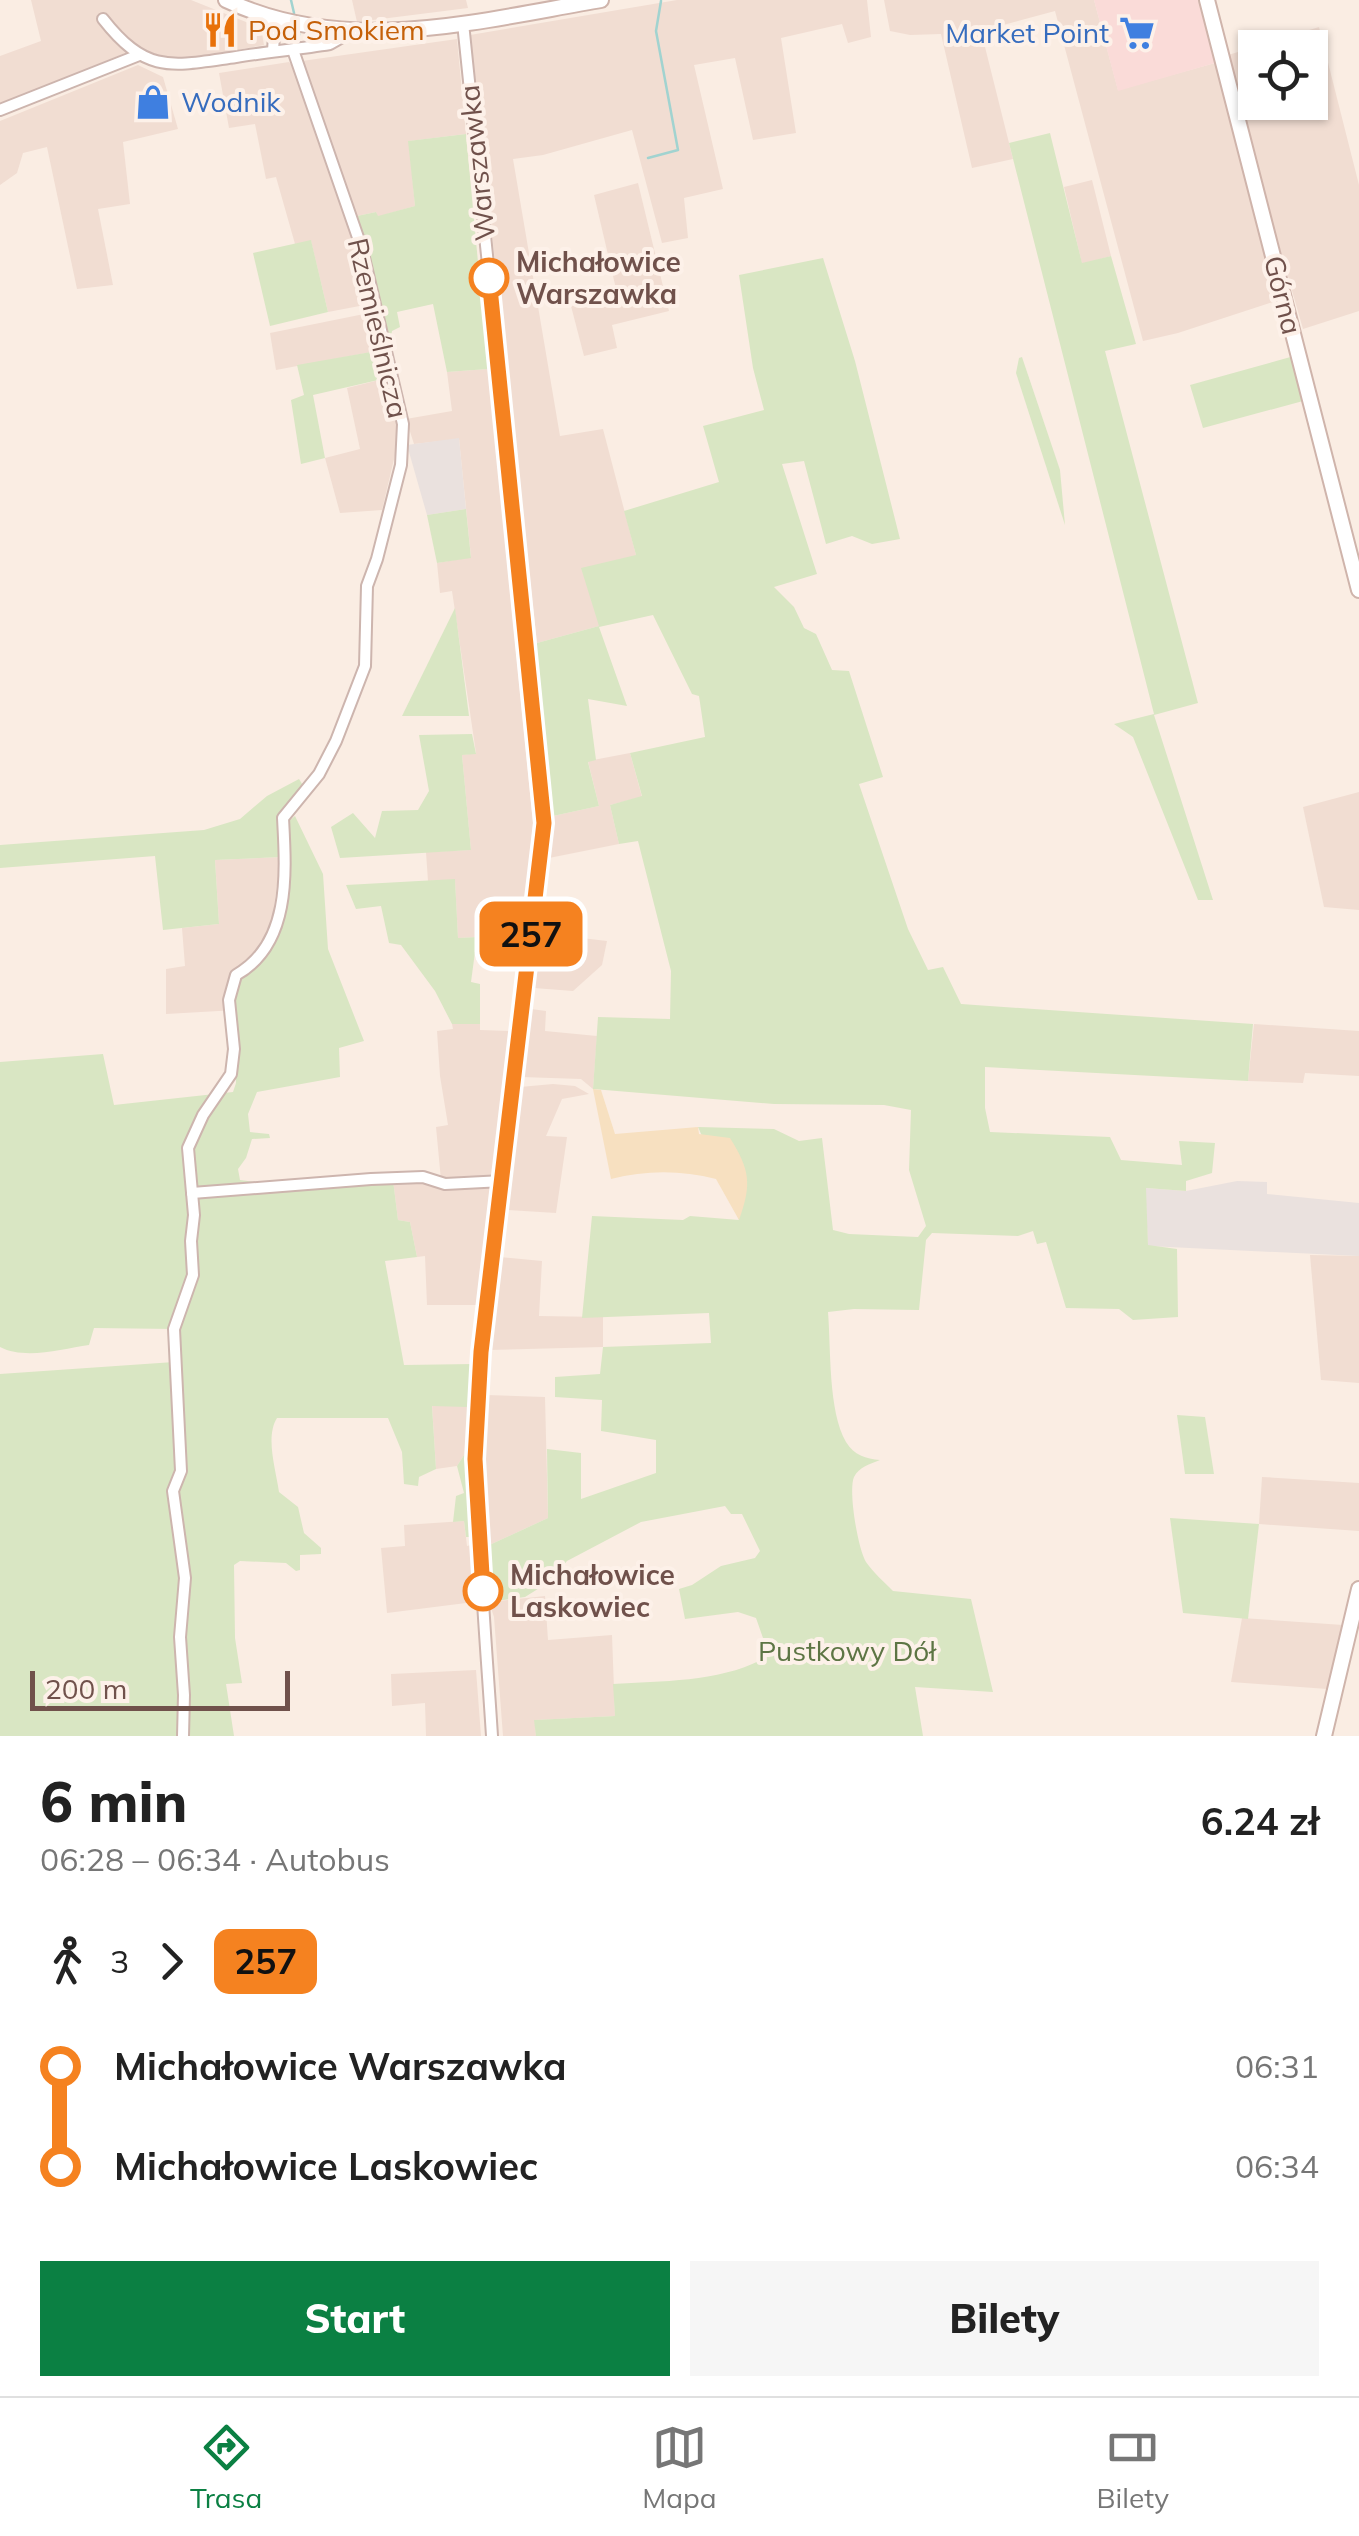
<!DOCTYPE html>
<html lang="pl">
<head>
<meta charset="utf-8">
<style>
	body { margin:0; font-family:Mulish,sans-serif; background:#f6f6f6; color:#222; height:100vh; display:flex; flex-direction:column; font-size:38px; white-space:nowrap }
	* { box-sizing:border-box; margin:0 }
	p { font-size:32px; color:#767676 }
	.icon { flex:none; width:55px; height:55px; fill:none; stroke:currentColor; stroke-width:2; stroke-linecap:round; stroke-linejoin:round }
	.map { position:relative; height:1736px; overflow:hidden }
	.panel { display:flex; flex-direction:column; background:#fff; flex:1 }
	.panel>* { flex:none }
	.badge { padding:0 20px; border-radius:15px; font-size:35px; line-height:65px }
	.controls { position:absolute; left:1238px; top:30px; display:grid; gap:20px }
	.controls a { display:grid; place-items:center; width:90px; height:90px; border-radius:0px; background:#fff; box-shadow:0 2px 8px #0004; font-size:50px }
	.scale { position:absolute; left:30px; bottom:25px; width:260px; box-sizing:border-box; padding-left:10px; border:5px solid #70514b; border-top:0; font-size:28px; line-height:35px; white-space:nowrap; color:#70514b; -webkit-text-stroke:8px #fdf1e9; paint-order:stroke }
	.map>.badge { position:absolute; translate:-50% -50%; box-shadow:0 0 0 5px #fff }
	.legs { display:flex; align-items:center; gap:15px; height:110px; padding:0 40px; font-size:32px }
	.legs p { margin-inline-start:auto }
	.overview { display:flex; align-items:center; justify-content:space-between; height:170px; padding:0 40px }
	h1 { font-size:55px; font-weight:800; line-height:75px }
	.action { display:flex; gap:20px; margin-top:auto; padding:20px 40px }
	.action a { flex:1; height:115px; border-radius:0px; background:#0b8043; color:#fff; font-size:40px; font-weight:800; line-height:115px; text-align:center }
	.action a+a { background:#f6f6f6; color:#222 }
	ul { padding:0 40px; list-style:none }
	li { display:flex; align-items:center; gap:35px; height:100px; font-size:38px }
	li i { display:grid; place-items:center; width:15px; height:100%; margin:0 12px; background:currentColor }
	li i::after { content:''; width:25px; height:25px; margin:-12px; border:8px solid; border-radius:50%; background:#fff }
	li p { margin-inline-start:auto }
	li:first-child i { background:linear-gradient(#0000 50%,currentColor 0) }
	li:last-child i { background:linear-gradient(currentColor 50%,#0000 0) }
	.tab-bar { display:flex; justify-content:space-around; align-items:center; height:140px; border-top:2px solid #e0e0e0; background:#fff; font-size:28px; color:#767676 }
	.tab-bar a { display:grid; justify-items:center; gap:5px }
	.tab-bar .current { color:#0b8043 }
	.map>svg:first-child { display:block }
	.residential { fill:#f1ddd2; fill-rule:evenodd }
	.commercial { fill:#fadbd8 }
	.industrial { fill:#eae1de }
	.green { fill:#d9e6c3 }
	.sand { fill:#f7e0c0 }
	.lines { fill:none; stroke-linecap:round; stroke-linejoin:round }
	.stream { stroke:#a1d3d0; stroke-width:2.5 }
	.street-casing { stroke:#cdb5ae; stroke-width:14 }
	.secondary-casing { stroke:#cfb4ab; stroke-width:18 }
	.street { stroke:#fff; stroke-width:10 }
	.secondary { stroke:#fff; stroke-width:14 }
	.line-1-casing { stroke:#fff; stroke-width:22 }
	.line-1 { stroke:#f58220; stroke-width:15 }
	.stop-1-dot { fill:#fff; stroke:#f58220; stroke-width:5 }
	.labels { text-anchor:middle; stroke-width:8; stroke-linejoin:round; paint-order:stroke }
	.food-label { font-size:28px; fill:#c56008; stroke:#fdf1e9; text-anchor:start }
	.shop-label { font-size:28px; fill:#366cbe; stroke:#fdf1e9; text-anchor:end }
	.street-label { font-size:28px; fill:#70514b; stroke:#fdf1e9 }
	.stop-label { font-size:28px; font-weight:bold; fill:#70514b; stroke:#fdf1e9; text-anchor:start }
	.park-label { font-size:28px; fill:#5d7544; stroke:#fdf1e9 }
</style>
</head>
<body>
<div class="map">
<svg width="1359" height="1736" viewBox="0 0 1359 1736">
	<rect width="100%" height="100%" fill="#faede3"/>
	<!-- residential -->
	<g class="residential">
		<path d="M 31,0 L 191,0 L 261,28 L 264,45 L 199,57 L 157,58 L 138,48 L 0,104 L 0,56 L 41,41 Z"/>
		<path d="M 352,0 L 466,0 L 468,8 L 357,22 Z"/>
		<path d="M 677,0 L 867,0 L 871,37 L 848,43 L 842,24 L 781,38 L 796,133 L 753,140 L 735,58 L 694,65 L 723,189 L 684,198 L 688,238 L 662,243 L 632,130 L 543,155 L 513,159 L 560,436 L 603,429 L 636,555 L 599,626 L 537,643 L 470,35 Z"/>
		<path d="M 884,0 L 1094,0 L 1118,90 L 1215,63 L 1279,300 L 1178,333 L 1143,341 L 1055,11 L 981,31 L 1013,159 L 972,168 L 941,34 L 910,35 L 890,31 Z"/>
		<path d="M 1319,27 L 1359,185 L 1359,311 L 1303,329 L 1225,56 ZM 1255,48 L 1310,48 L 1310,102 L 1255,102 Z"/>
		<path d="M 457,39 L 466,134 L 409,141 L 415,206 L 377,217 L 376,212 L 357,216 L 302,61 Z"/>
		<path d="M 289,62 L 297,71 L 366,278 L 370,304 L 328,312 L 311,241 L 295,244 L 276,177 L 266,179 L 255,124 L 229,128 L 219,73 Z"/>
		<path d="M 138,65 L 163,77 L 178,129 L 123,142 L 130,204 L 98,209 L 113,285 L 77,289 L 47,147 L 23,153 L 17,173 L 0,185 L 0,121 Z"/>
		<path d="M 1092,180 L 1111,256 L 1082,264 L 1064,187 Z"/>
		<path d="M 638,183 L 669,311 L 612,325 L 617,348 L 584,356 L 571,306 L 617,293 L 594,195 Z"/>
		<path d="M 374,312 L 382,350 L 276,370 L 270,333 Z"/>
		<path d="M 488,369 L 533,823 L 522,935 L 458,938 L 455,880 L 428,881 L 426,852 L 471,850 L 462,755 L 476,753 L 452,591 L 440,593 L 437,563 L 471,557 L 459,439 L 414,444 L 406,419 L 452,411 L 447,372 Z"/>
		<path d="M 387,378 L 399,438 L 382,510 L 340,513 L 325,458 L 360,449 L 347,388 Z"/>
		<path d="M 630,753 L 642,797 L 610,805 L 619,844 L 549,858 L 553,816 L 599,806 L 588,761 Z"/>
		<path d="M 1359,792 L 1359,910 L 1324,907 L 1303,807 Z"/>
		<path d="M 281,857 L 270,935 L 252,961 L 236,973 L 236,1010 L 166,1014 L 166,969 L 185,966 L 182,928 L 219,924 L 215,860 Z"/>
		<path d="M 539,933 L 607,941 L 602,965 L 573,991 L 534,988 Z"/>
		<path d="M 531,1009 L 546,1011 L 545,1031 L 597,1036 L 593,1089 L 581,1079 L 521,1077 Z"/>
		<path d="M 452,1024 L 480,1024 L 480,1030 L 514,1031 L 483,1305 L 427,1305 L 425,1256 L 417,1257 L 410,1222 L 398,1220 L 393,1180 L 441,1180 L 436,1127 L 448,1125 L 440,1076 L 437,1031 L 453,1029 Z"/>
		<path d="M 1254,1024 L 1359,1031 L 1359,1076 L 1305,1073 L 1303,1083 L 1248,1081 Z"/>
		<path d="M 553,1084 L 575,1086 L 589,1094 L 562,1099 L 546,1136 L 567,1137 L 556,1213 L 507,1210 L 520,1087 Z"/>
		<path d="M 1310,1255 L 1359,1256 L 1359,1383 L 1321,1380 Z"/>
		<path d="M 500,1257 L 542,1261 L 539,1316 L 603,1317 L 603,1347 L 489,1350 Z"/>
		<path d="M 486,1395 L 545,1397 L 548,1518 L 485,1547 L 484,1542 L 488,1541 L 488,1532 L 484,1531 Z"/>
		<path d="M 432,1405 L 468,1406 L 466,1452 L 457,1466 L 436,1469 Z"/>
		<path d="M 1262,1477 L 1359,1483 L 1359,1531 L 1259,1524 Z"/>
		<path d="M 464,1521 L 467,1546 L 471,1545 L 474,1602 L 387,1613 L 381,1548 L 405,1546 L 404,1525 Z"/>
		<path d="M 545,1596 L 548,1640 L 612,1635 L 615,1716 L 535,1720 L 536,1736 L 503,1736 L 494,1617 L 489,1602 Z"/>
		<path d="M 1242,1618 L 1343,1625 L 1327,1689 L 1231,1682 Z"/>
		<path d="M 476,1670 L 481,1736 L 426,1736 L 425,1703 L 392,1706 L 391,1674 Z"/>
	</g>
	<!-- commercial -->
	<path class="commercial" d="M 1094,0 L 1198,0 L 1215,63 L 1118,91 Z"/>
	<!-- industrial -->
	<g class="industrial">
		<path d="M 459,438 L 466,509 L 427,515 L 407,445 Z"/>
		<path d="M 1237,1181 L 1267,1182 L 1267,1194 L 1359,1203 L 1359,1256 L 1148,1246 L 1145,1188 L 1186,1191 Z"/>
	</g>
	<!-- green -->
	<g class="green">
		<path d="M 1050,133 L 1082,263 L 1111,256 L 1136,344 L 1105,351 L 1198,703 L 1154,715 L 1213,900 L 1198,900 L 1133,737 L 1114,724 L 1154,714 L 1009,143 Z"/>
		<path d="M 466,134 L 488,369 L 447,372 L 433,304 L 397,312 L 400,327 L 392,331 L 389,347 L 357,216 L 376,212 L 378,216 L 415,206 L 408,141 Z"/>
		<path d="M 311,240 L 328,312 L 270,326 L 253,253 Z"/>
		<path d="M 823,258 L 855,361 L 900,539 L 872,544 L 852,536 L 826,544 L 804,461 L 782,464 L 817,574 L 774,587 L 794,607 L 804,628 L 816,634 L 832,670 L 849,671 L 883,777 L 859,784 L 908,929 L 928,970 L 943,967 L 961,1004 L 1253,1024 L 1248,1081 L 985,1067 L 985,1108 L 990,1132 L 1110,1137 L 1121,1160 L 1182,1165 L 1179,1141 L 1215,1143 L 1212,1173 L 1186,1181 L 1186,1191 L 1146,1188 L 1148,1245 L 1177,1249 L 1178,1317 L 1133,1320 L 1119,1309 L 1066,1308 L 1046,1242 L 1037,1244 L 1033,1231 L 1018,1236 L 932,1233 L 926,1240 L 919,1310 L 854,1309 L 828,1312 C 831,1348 828,1411 846,1442 C 854,1455 866,1459 880,1460 C 870,1464 859,1467 854,1477 C 848,1491 858,1549 866,1562 C 873,1572 884,1582 893,1591 L 971,1599 L 993,1692 L 915,1687 L 923,1736 L 536,1736 L 534,1720 L 615,1716 L 613,1684 C 661,1681 718,1682 761,1660 L 763,1638 L 756,1618 L 738,1612 L 685,1619 L 679,1589 L 692,1585 L 721,1566 L 755,1558 L 760,1551 L 742,1514 L 731,1514 L 725,1506 L 641,1522 L 567,1561 L 549,1582 L 525,1597 L 489,1602 L 485,1547 L 548,1518 L 547,1449 L 581,1453 L 581,1499 L 656,1473 L 656,1440 L 601,1431 L 602,1400 L 555,1397 L 555,1377 L 600,1374 L 603,1347 L 711,1343 L 709,1313 L 582,1318 L 592,1216 L 683,1220 L 690,1216 L 739,1220 L 698,1127 L 774,1129 L 799,1141 L 822,1138 L 833,1230 L 849,1234 L 918,1237 L 926,1226 L 909,1170 L 911,1110 L 884,1105 L 774,1104 L 593,1089 L 598,1017 L 670,1019 L 671,971 L 638,841 L 619,844 L 610,805 L 642,796 L 630,753 L 705,737 L 699,696 L 692,694 L 653,615 L 599,627 L 627,706 L 588,699 L 596,760 L 588,762 L 599,806 L 553,816 C 541,759 536,702 537,643 L 599,626 L 581,568 L 636,555 L 624,511 L 719,482 L 703,426 L 764,410 L 753,368 L 739,275 Z"/>
		<path d="M 382,350 L 387,378 L 313,395 L 325,458 L 301,464 L 291,400 L 304,395 L 297,365 Z"/>
		<path d="M 1294,356 L 1303,401 L 1203,428 L 1190,385 Z"/>
		<path d="M 1022,357 L 1060,470 L 1065,525 L 1016,373 L 1019,358 Z"/>
		<path d="M 466,509 L 471,558 L 437,563 L 427,515 Z"/>
		<path d="M 455,608 L 469,716 L 402,716 Z"/>
		<path d="M 472,734 L 476,754 L 462,755 L 471,850 L 340,858 L 331,827 L 353,813 L 375,838 L 382,811 L 418,810 L 429,791 L 419,735 Z"/>
		<path d="M 299,779 L 304,787 L 285,808 L 281,857 L 215,860 L 219,924 L 163,930 L 155,856 L 0,868 L 0,845 L 204,830 L 240,819 L 267,796 Z"/>
		<path d="M 295,816 L 323,874 L 328,949 L 364,1041 L 339,1048 L 340,1077 L 257,1092 L 248,1114 L 250,1132 L 269,1134 L 270,1138 L 252,1139 L 246,1158 L 238,1169 L 240,1180 L 255,1182 L 260,1188 L 393,1180 L 398,1220 L 410,1222 L 417,1257 L 385,1261 L 404,1365 L 473,1364 L 483,1305 L 474,1408 L 474,1537 L 466,1537 L 464,1521 L 453,1522 L 456,1496 L 464,1493 L 457,1466 L 466,1452 L 467,1407 L 432,1406 L 436,1469 L 419,1477 L 418,1486 L 404,1484 L 402,1452 L 388,1418 L 277,1418 C 265,1437 276,1470 279,1492 L 298,1507 L 304,1533 L 321,1548 L 321,1554 L 300,1555 L 300,1570 L 296,1571 L 286,1563 L 240,1561 L 234,1565 L 235,1638 L 242,1683 L 226,1684 L 234,1736 L 0,1736 L 0,1374 L 174,1362 L 174,1329 L 94,1328 L 89,1345 C 62,1349 25,1360 0,1347 L 0,1062 L 103,1054 L 114,1105 L 233,1092 L 236,1083 L 236,979 C 242,976 252,972 257,967 C 290,938 288,863 288,822 Z"/>
		<path d="M 455,879 L 458,938 L 477,937 L 471,982 L 480,984 L 480,1024 L 452,1024 L 435,991 L 401,945 L 389,943 L 381,906 L 356,909 L 346,885 Z"/>
		<path d="M 1177,1415 L 1205,1417 L 1214,1474 L 1185,1474 Z"/>
		<path d="M 1170,1518 L 1259,1524 L 1248,1619 L 1183,1613 Z"/>
	</g>
	<!-- sand -->
	<path class="sand" d="M 593,1089 L 601,1090 L 615,1134 L 698,1127 L 699,1134 L 730,1138 C 750,1170 752,1184 739,1220 L 716,1179 C 681,1170 646,1170 611,1179 Z"/>
	<g class="lines">
		<!-- stream -->
		<g class="stream">
			<path d="M 291,0 L 294,13"/>
			<path d="M 299,32 L 299,35"/>
			<path d="M 648,158 L 678,150 L 656,31 L 661,1"/>
		</g>
		<defs>
			<g id="street">
				<path d="M 103,19 C 147,75 172,66 236,57 C 267,52 299,49 330,44 L 344,36 L 344,31"/>
				<path d="M 463,23 L 544,806 L 493,1267 C 465,1423 482,1579 492,1736"/>
				<path d="M 273,51 L 275,19"/>
				<path d="M 0,110 L 139,55"/>
				<path d="M 192,1193 L 371,1179 L 423,1177 L 445,1184 L 503,1181"/>
				<path d="M 183,1736 L 184,1695 L 180,1637 L 185,1578 L 173,1491 L 181,1471 L 174,1329 L 193,1275 L 191,1241 L 194,1215 L 188,1148 L 203,1115 L 231,1074 L 234,1049 L 229,1000 L 236,975 C 291,944 286,873 283,818 L 319,774 L 336,741 L 365,666 L 367,586 L 377,559 L 401,465 L 403,424 L 362,249 L 293,50"/>
			</g>
			<g id="secondary">
				<path d="M 226,0 C 346,57 477,21 601,0"/>
				<path d="M 1207,0 L 1359,590"/>
				<path d="M 1324,1736 L 1359,1589"/>
			</g>
		</defs>
		<!-- street casing -->
		<use href="#street" class="street-casing"/>
		<!-- secondary casing -->
		<use href="#secondary" class="secondary-casing"/>
		<!-- street -->
		<use href="#street" class="street"/>
		<!-- secondary -->
		<use href="#secondary" class="secondary"/>
	</g>
	<g class="lines">
		<defs>
			<path id="line-1" d="M 483,1591 L 475,1459 L 481,1352 L 544,823 L 489,278"/>
		</defs>
		<!-- line-1 casing -->
		<use href="#line-1" class="line-1-casing"/>
		<!-- line-1 -->
		<use href="#line-1" class="line-1"/>
	</g>
	<!-- icons -->
	<defs>
		<symbol id="restaurant-bare" viewBox="-9 -9 18 18"><path d="M-5-6h1v4h1v-4h1v4h1v-4h1v5L-1.5 .5V6h-2V.5L-5-1ZM5-6V6H3V1.5H1.5Q1.5-4 5-6Z" fill="#e8710a" stroke="#fdf1e9" stroke-width="2.5" paint-order="stroke"/></symbol>
		<symbol id="supermarket-bare" viewBox="-9 -9 18 18"><path d="M-6-5.5h2.5l.6 2H6L4.5 2H-2.5L-4.4-4H-6ZM-1.5 3.2a1.3 1.3 0 1 0 .1 0ZM3 3.2a1.3 1.3 0 1 0 .1 0Z" fill="#3f7fe0" stroke="#fdf1e9" stroke-width="2.5" paint-order="stroke"/></symbol>
		<symbol id="shop-bare" viewBox="-9 -9 18 18"><path d="M-5-2.5h2.3a2.7 3.5 0 0 1 5.4 0H5L5.5 6h-11ZM-1.5-2.5h3a1.5 2.3 0 0 0-3 0Z" fill="#3f7fe0" stroke="#fdf1e9" stroke-width="2.5" paint-order="stroke"/></symbol>
	</defs>
	<g fill-rule="evenodd">
		<use href="#restaurant-bare" x="195" y="5" width="50" height="50"/>
		<use href="#supermarket-bare" x="1112" y="8" width="50" height="50"/>
		<use href="#shop-bare" x="128" y="77" width="50" height="50"/>
	</g>
	<!-- markers -->
	<g class="stop-1-dot">
		<circle cx="489" cy="278" r="18"/>
		<circle cx="483" cy="1591" r="18"/>
	</g>
	<g class="labels">
		<!-- food labels -->
		<g class="food-label">
			<text x="248" y="40">Pod Smokiem</text>
		</g>
		<!-- shop labels -->
		<g class="shop-label">
			<text x="1109" y="43">Market Point</text>
			<text x="181" y="112" text-anchor="start">Wodnik</text>
		</g>
		<!-- street labels -->
		<g class="street-label">
			<text transform="translate(477 163) rotate(-96)" y="10">Warszawka</text>
			<text transform="translate(1283 295) rotate(76)" y="10">Górna</text>
			<text transform="translate(378 328) rotate(77)" y="10">Rzemieślnicza</text>
		</g>
		<!-- stop labels -->
		<g class="stop-label">
			<text x="516" y="272">Michałowice<tspan x="516" dy="32">Warszawka</tspan></text>
			<text x="510" y="1585">Michałowice<tspan x="510" dy="32">Laskowiec</tspan></text>
		</g>
		<!-- park labels -->
		<g class="park-label">
			<text x="847" y="1661">Pustkowy Dół</text>
		</g>
	</g>
</svg>
<div class="controls">
<a><svg class="icon" aria-label="locate" viewBox="0 0 24 24"><circle cx="12" cy="12" r="6"/><path d="M12 2v4M12 18v4M2 12h4M18 12h4"/></svg></a>
</div>
<div class="scale">200 m</div>
<b class="badge" style="left:531px;top:934px;background:#f58220;color:#111">257</b>
</div>
<section class="panel">
<div class="overview"><div><h1>6 min</h1><p>06:28 – 06:34 · Autobus</p></div><b>6.24 zł</b></div>
<div class="legs"><svg class="icon" aria-label="walk" viewBox="0 0 24 24"><circle cx="13" cy="4" r="2"/><path d="M13 8l-2 6 4 7M11 14l-3 7M7 12l3-4h3l4 4"/></svg>3<svg class="icon" aria-label="forward" viewBox="0 0 24 24"><path d="M9 5l7 7-7 7"/></svg><b class="badge" style="background:#f58220;color:#111">257</b></div>
<ul>
<li><i style="color:#f58220"></i><b>Michałowice Warszawka</b><p>06:31</p></li>
<li><i style="color:#f58220"></i><b>Michałowice Laskowiec</b><p>06:34</p></li>
</ul>
<div class="action"><a>Start</a><a>Bilety</a></div>
</section>
<nav class="tab-bar">
<a class="current"><svg class="icon" aria-label="directions" viewBox="0 0 24 24"><path d="M12 3l9 9-9 9-9-9zM9 14v-3h6M13 9l2 2-2 2"/></svg>Trasa</a>
<a><svg class="icon" aria-label="map" viewBox="0 0 24 24"><path d="M3 6l6-2 6 2 6-2v14l-6 2-6-2-6 2zM9 4v14M15 6v14"/></svg>Mapa</a>
<a><svg class="icon" aria-label="tickets" viewBox="0 0 24 24"><path d="M3 7h18v10H3zM15 7v10"/></svg>Bilety</a>
</nav>
</body>
</html>
